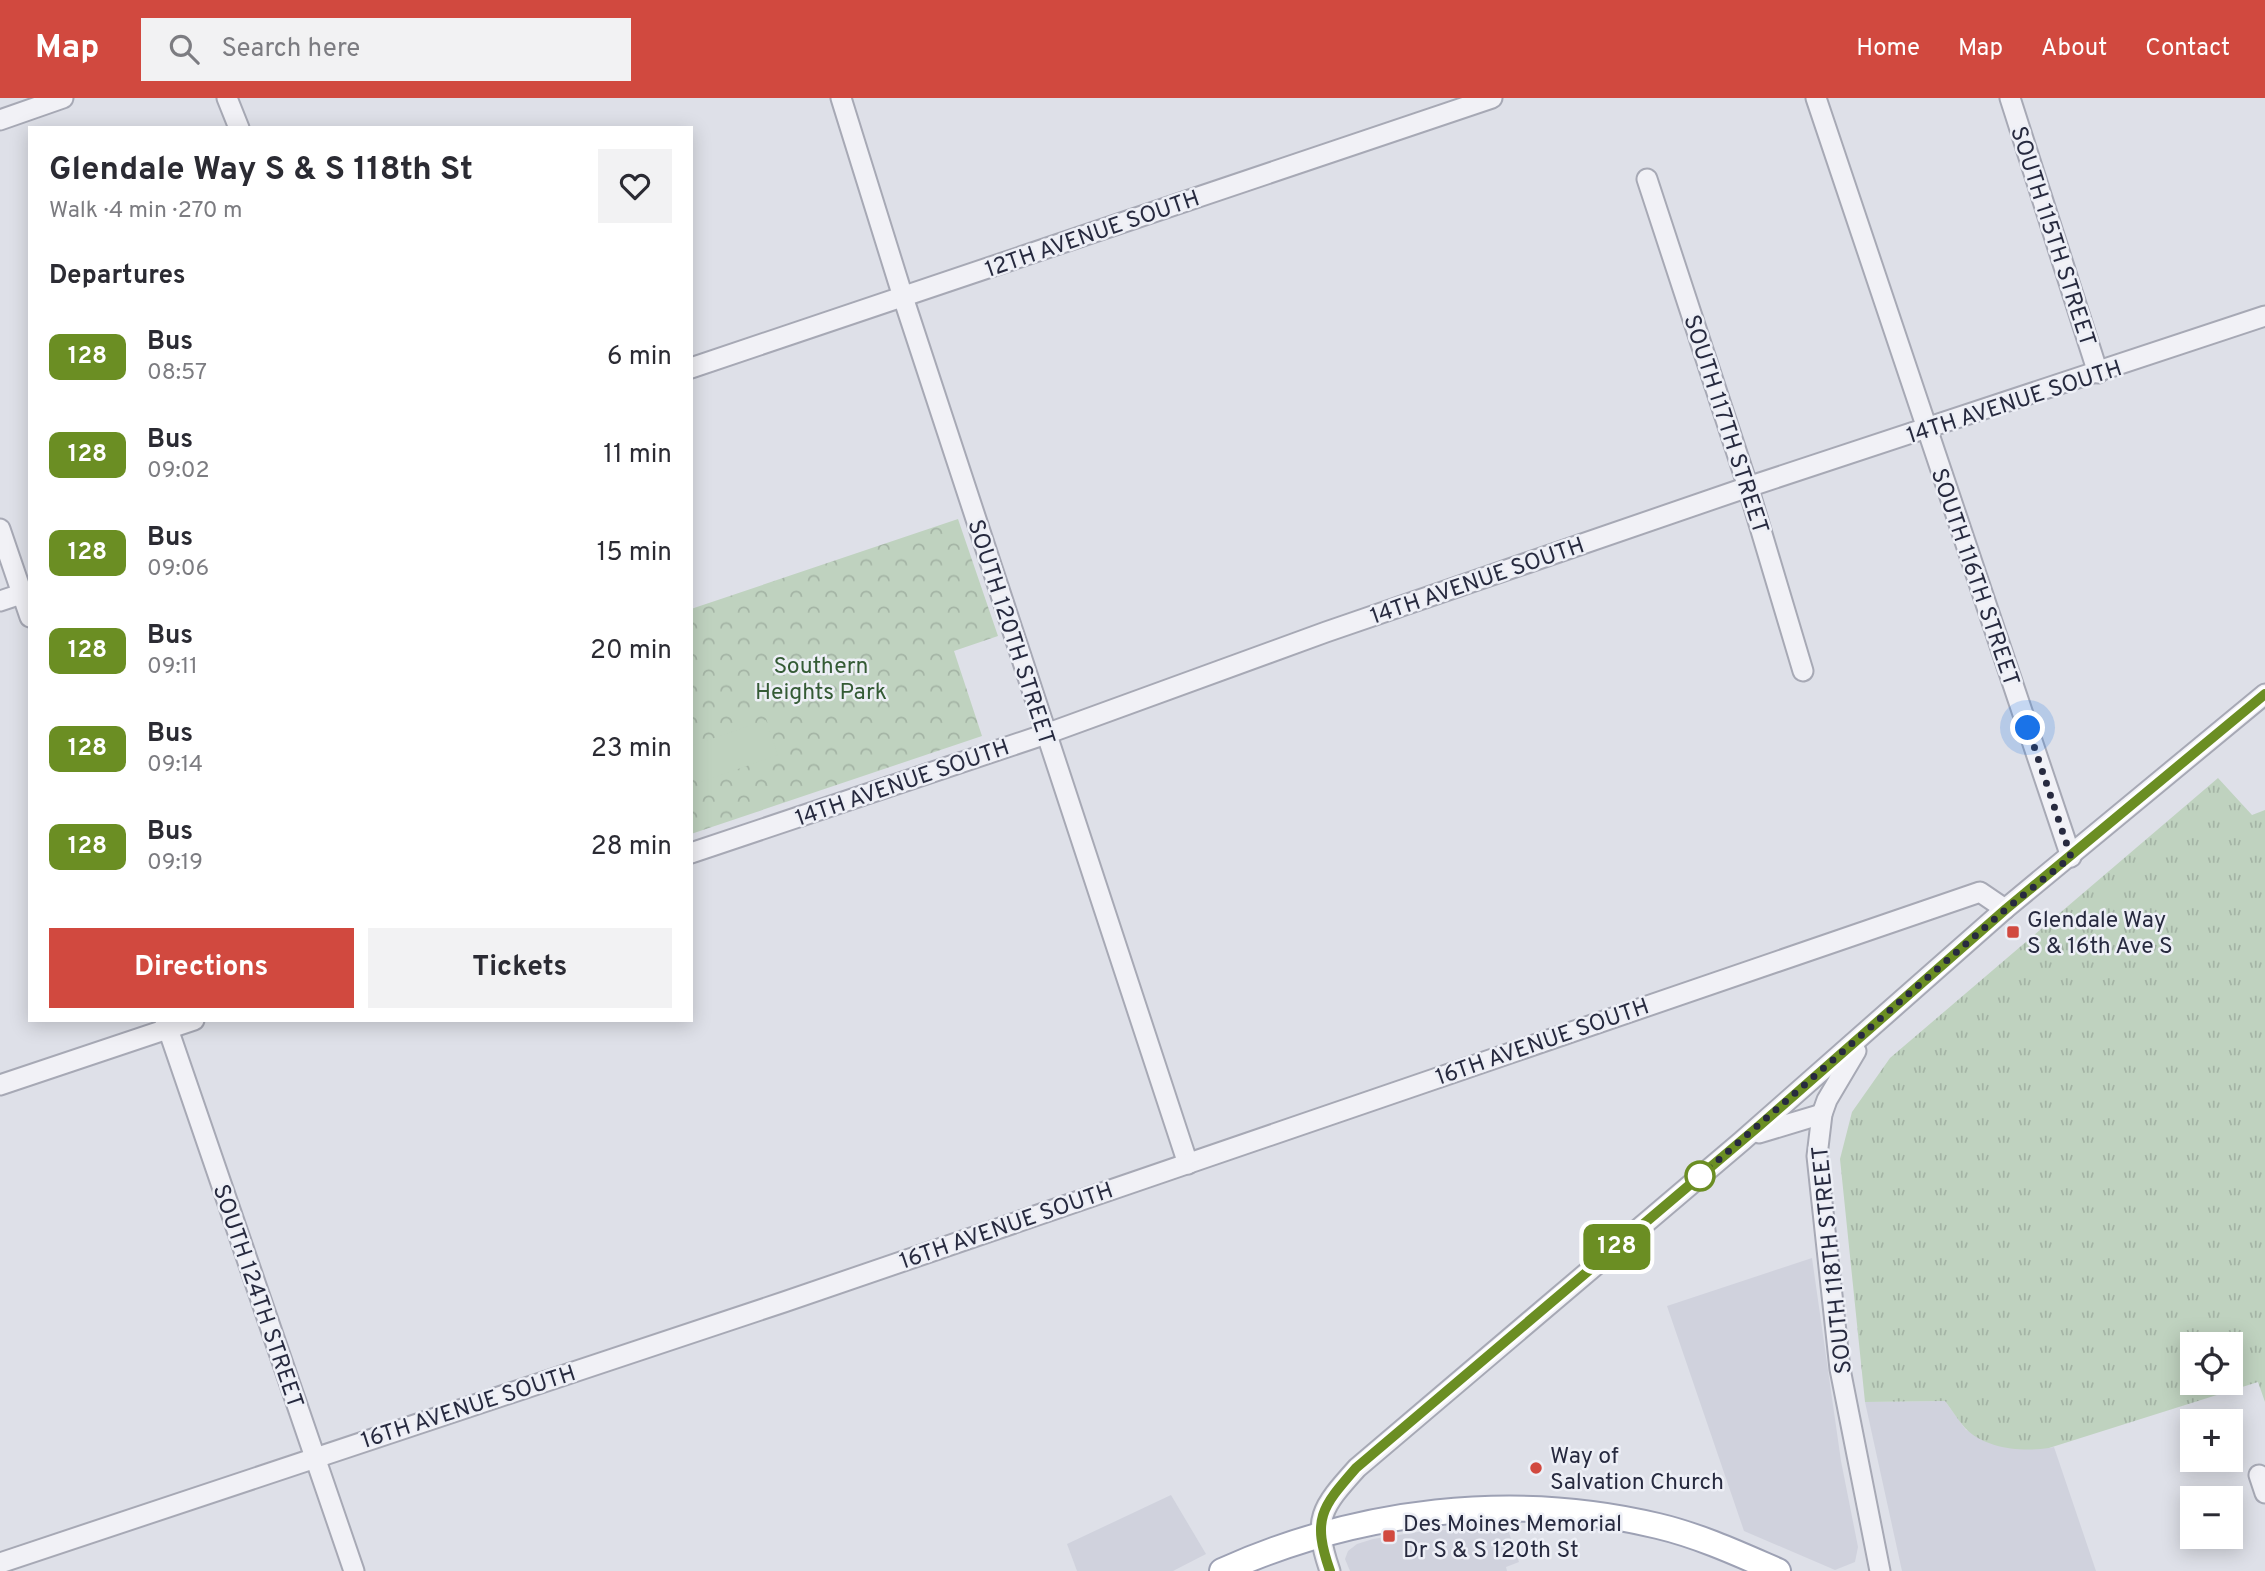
<!DOCTYPE html>
<html lang="en">
<head>
<meta charset="utf-8">
<style>
	body { margin:0; font-family:Overpass,sans-serif; background:#f2f2f3; color:#2b2b33; height:100vh; display:flex; flex-direction:column; font-size:26px; white-space:nowrap }
	* { box-sizing:border-box; margin:0 }
	p { font-size:23px; color:#7c7c81 }
	.icon { flex:none; width:38px; height:38px; fill:none; stroke:currentColor; stroke-width:2; stroke-linecap:round; stroke-linejoin:round }
	.map { position:relative; flex:1; overflow:hidden }
	.sheet { position:absolute; left:28px; top:28px; width:665px; height:896px; display:flex; flex-direction:column; background:#fff; border-radius:0px; box-shadow:0 4px 18px #0003 }
	.sheet>* { flex:none }
	.badge { padding:0 14px; border-radius:10px; font-size:24px; line-height:46px }
	.tools { position:absolute; left:2180px; top:1234px; display:grid; gap:14px }
	.tools a { display:grid; place-items:center; width:63px; height:63px; border-radius:0px; background:#fff; box-shadow:0 4px 18px #0003; font-size:35px }
	.you { position:absolute; width:35px; height:35px; margin:-18px; border:5px solid #fff; border-radius:50%; background:#1a73e8; box-shadow:0 0 0 10px #1a73e833 }
	.map>.badge { position:absolute; translate:-50% -50%; box-shadow:0 0 0 4px #fff }
	h2 { padding:0 21px; font-size:26px; line-height:63px }
	.round { display:grid; place-items:center; flex:none; width:74px; height:74px; border-radius:0px; background:#f2f2f3 }
	.overview { display:flex; align-items:center; justify-content:space-between; height:119px; padding:0 21px }
	h1 { font-size:33px; font-weight:700; line-height:52px }
	.cta { display:flex; gap:14px; margin-top:auto; padding:14px 21px }
	.cta a { flex:1; height:80px; border-radius:0px; background:#d1493f; color:#fff; font-size:28px; font-weight:700; line-height:80px; text-align:center }
	.cta a+a { background:#f2f2f3; color:#2b2b33 }
	ul { padding:0; list-style:none }
	li { display:flex; align-items:center; gap:21px; height:98px; padding:0 21px }
	li div { flex:1 }
	li b { display:block; font-size:26px }
	li em { font-style:normal }
	li .badge { min-width:77px; font-weight:700; text-align:center }
	header { display:flex; align-items:center; gap:42px; box-sizing:border-box; height:98px; padding:0 35px; background:#d1493f; color:#fff }
	header strong { font-size:33px }
	nav { display:flex; gap:38px; margin-inline-start:auto; font-size:24px }
	.search { width:490px; height:63px; background:#f2f2f3; display:flex; align-items:center; gap:18px; box-sizing:border-box; padding:0 24px; border-radius:0px; color:#7c7c81; font-size:26px }
	.map>svg:first-child { display:block }
	.built { fill:#d0d2dd }
	.grass { fill:url(#grass-tufts); fill-rule:evenodd }
	.park { fill:url(#park-crowns) }
	.garden { fill:#bfd2bf }
	.lines { fill:none; stroke-linecap:round; stroke-linejoin:round }
	.minor-casing { stroke:#a7a9b5; stroke-width:23 }
	.major-casing { stroke:#9da1b4; stroke-width:28 }
	.minor { stroke:#f1f1f6; stroke-width:19 }
	.major { stroke:#fff; stroke-width:24 }
	.line-casing { stroke:#fff; stroke-width:16 }
	.line { stroke:#6b8e23; stroke-width:10 }
	.walk { stroke:#272a3f; stroke-width:7; stroke-dasharray:0 12.6 }
	.poi-dot { fill:#d1493f; stroke:#edeff6; stroke-width:2.5 }
	.stop-dot { fill:#fff; stroke:#6b8e23; stroke-width:3.5 }
	.labels { text-anchor:middle; stroke-width:5; stroke-linejoin:round; paint-order:stroke }
	.street-label { font-size:23px; fill:#272a3f; stroke:#edeff6 }
	.park-label { font-size:23px; fill:#345b35; stroke:#edeff6 }
	.poi-label { font-size:23px; fill:#272a3f; stroke:#edeff6; text-anchor:start }
</style>
</head>
<body>
<header>
<strong>Map</strong>
<div class="search"><svg class="icon" aria-label="search" viewBox="0 0 24 24"><circle cx="10" cy="10" r="6"/><path d="M15 15l6 6"/></svg>Search here</div>
<nav><a>Home</a><a>Map</a><a>About</a><a>Contact</a></nav>
</header>
<div class="map">
<svg width="2265" height="1473" viewBox="0 0 2265 1473">
	<defs>
		<pattern id="grass-tufts" width="24" height="20" patternUnits="userSpaceOnUse" patternTransform="scale(1.75)"><rect width="24" height="20" fill="#bfd2bf"/><path d="M3 7l-1-3M5 7V3M7 7l1-3M15 17l-1-3M17 17v-4M19 17l1-3" fill="none" stroke="#a4b4a5"/></pattern>
		<pattern id="park-crowns" width="20" height="18" patternUnits="userSpaceOnUse" patternTransform="scale(1.75)"><rect width="20" height="18" fill="#bfd2bf"/><path d="M2 6a3 3 0 1 1 6 0M12 15a3 3 0 1 1 6 0" fill="none" stroke="#a4b4a5"/></pattern>
	</defs>
	<rect width="100%" height="100%" fill="#dee0e8"/>
	<!-- built -->
	<g class="built">
		<path d="M 1812,1160 L 1841,1363 L 1858,1449 L 1855,1464 L 1835,1472 L 1744,1433 L 1667,1208 Z"/>
		<path d="M 1945,1303 L 1966,1332 L 2049,1350 L 2054,1349 L 2096,1473 L 1902,1473 L 1865,1304 Z"/>
		<path d="M 1171,1397 L 1206,1456 L 1173,1473 L 1077,1473 L 1067,1446 Z"/>
		<path d="M 1507,1429 L 1519,1464 L 1506,1469 L 1507,1473 L 1350,1473 L 1345,1461 L 1348,1453 L 1357,1446 L 1373,1441 L 1424,1433 Z"/>
	</g>
	<!-- grass -->
	<path class="grass" d="M 2218,680 L 2252,717 L 2265,712 L 2265,1304 L 2258,1284 L 2049,1350 C 2022,1354 1985,1351 1965,1330 C 1958,1322 1952,1312 1945,1303 L 1865,1304 L 1840,1061 L 1852,1014 L 1890,960 ZM 2193,1246 L 2231,1246 L 2231,1284 L 2193,1284 Z"/>
	<!-- park -->
	<path class="park" d="M 958,421 L 998,538 L 954,553 L 982,638 L 691,736 L 691,511 Z"/>
	<!-- garden -->
	<path class="garden" d="M 766,622 L 778,657 L 698,685 L 691,665 L 691,648 Z"/>
	<g class="lines">
		<defs>
			<g id="minor">
				<path d="M 227,0 L 239,30"/>
				<path d="M 841,0 L 903,199 L 1188,1066"/>
				<path d="M 1816,0 L 2071,759"/>
				<path d="M 2010,0 L 2098,275"/>
				<path d="M 0,22 L 63,0"/>
				<path d="M 1647,81 L 1748,389 L 1803,573"/>
				<path d="M 691,270 L 1492,0"/>
				<path d="M 0,431 L 30,519"/>
				<path d="M 0,503 L 30,493"/>
				<path d="M 691,755 L 1046,636 L 1326,534 L 1748,389 L 2265,218"/>
				<path d="M 165,922 L 354,1473"/>
				<path d="M 1856,953 L 1827,1002 L 1822,1016 L 1817,1058 L 1840,1271 L 1880,1473"/>
				<path d="M 0,987 L 194,922"/>
				<path d="M 1759,1035 L 1822,1016"/>
				<path d="M 2259,1377 L 2265,1395"/>
				<path d="M 0,1465 L 784,1204 L 1980,794 L 2005,811"/>
				<path d="M 1330,1473 C 1312,1421 1321,1410 1357,1370 L 1742,1043 L 2005,811 L 2265,596"/>
			</g>
			<path id="major" d="M 1222,1473 C 1357,1412 1513,1393 1658,1428 C 1700,1438 1739,1456 1778,1473"/>
		</defs>
		<!-- minor casing -->
		<use href="#minor" class="minor-casing"/>
		<!-- major casing -->
		<use href="#major" class="major-casing"/>
		<!-- minor -->
		<use href="#minor" class="minor"/>
		<!-- major -->
		<use href="#major" class="major"/>
	</g>
	<g class="lines">
		<defs>
			<path id="line" d="M 1330,1473 C 1312,1421 1321,1410 1356,1370 L 1759,1028 L 2006,811 L 2265,596"/>
		</defs>
		<!-- line casing -->
		<use href="#line" class="line-casing"/>
		<!-- line -->
		<use href="#line" class="line"/>
		<!-- walk -->
		<path class="walk" d="M 1700,1078 L 2006,811 L 2071,759 L 2028,630"/>
	</g>
	<!-- markers -->
	<g class="poi-dot">
		<rect x="2006" y="827" width="14" height="14" rx="3.5"/>
		<circle cx="1536" cy="1370" r="7"/>
		<rect x="1382" y="1431" width="14" height="14" rx="3.5"/>
	</g>
	<circle class="stop-dot" cx="1700" cy="1078" r="14"/>
	<g class="labels">
		<!-- street labels -->
		<g class="street-label">
			<text transform="translate(1092 135) rotate(-19)" y="8">12TH AVENUE SOUTH</text>
			<text transform="translate(2054 138) rotate(72)" y="8">SOUTH 115TH STREET</text>
			<text transform="translate(2014 303) rotate(-18)" y="8">14TH AVENUE SOUTH</text>
			<text transform="translate(1727 326) rotate(72)" y="8">SOUTH 117TH STREET</text>
			<text transform="translate(1976 479) rotate(71)" y="8">SOUTH 116TH STREET</text>
			<text transform="translate(1477 482) rotate(-19)" y="8">14TH AVENUE SOUTH</text>
			<text transform="translate(1012 534) rotate(72)" y="8">SOUTH 120TH STREET</text>
			<text transform="translate(902 684) rotate(-19)" y="8">14TH AVENUE SOUTH</text>
			<text transform="translate(1542 943) rotate(-19)" y="8">16TH AVENUE SOUTH</text>
			<text transform="translate(1006 1127) rotate(-19)" y="8">16TH AVENUE SOUTH</text>
			<text transform="translate(1831 1162) rotate(-96)" y="8">SOUTH 118TH STREET</text>
			<text transform="translate(259 1198) rotate(71)" y="8">SOUTH 124TH STREET</text>
			<text transform="translate(468 1308) rotate(-18)" y="8">16TH AVENUE SOUTH</text>
		</g>
		<!-- park labels -->
		<g class="park-label">
			<text x="821" y="575">Southern<tspan x="821" dy="26">Heights Park</tspan></text>
		</g>
		<!-- poi labels -->
		<g class="poi-label">
			<text x="2027" y="829">Glendale Way<tspan x="2027" dy="26">S &amp; 16th Ave S</tspan></text>
			<text x="1550" y="1365">Way of<tspan x="1550" dy="26">Salvation Church</tspan></text>
			<text x="1403" y="1433">Des Moines Memorial<tspan x="1403" dy="26">Dr S &amp; S 120th St</tspan></text>
		</g>
	</g>
</svg>
<div class="tools">
<a><svg class="icon" aria-label="locate" viewBox="0 0 24 24"><circle cx="12" cy="12" r="6"/><path d="M12 2v4M12 18v4M2 12h4M18 12h4"/></svg></a>
<a>+</a>
<a>−</a>
</div>
<div class="you" style="left:2028px;top:630px"></div>
<b class="badge" style="left:1617px;top:1149px;background:#6b8e23;color:#fff">128</b>
<section class="sheet">
<div class="overview"><div><h1>Glendale Way S &amp; S 118th St</h1><p>Walk · 4 min · 270 m</p></div><a class="round"><svg class="icon" aria-label="heart" viewBox="0 0 24 24"><path d="M12 20l-8-8c-3-5 5-10 8-4 3-6 11-1 8 4z"/></svg></a></div>
<h2>Departures</h2>
<ul>
<li><span class="badge" style="background:#6b8e23;color:#fff">128</span><div><b>Bus</b><p>08:57</p></div><em>6 min</em></li>
<li><span class="badge" style="background:#6b8e23;color:#fff">128</span><div><b>Bus</b><p>09:02</p></div><em>11 min</em></li>
<li><span class="badge" style="background:#6b8e23;color:#fff">128</span><div><b>Bus</b><p>09:06</p></div><em>15 min</em></li>
<li><span class="badge" style="background:#6b8e23;color:#fff">128</span><div><b>Bus</b><p>09:11</p></div><em>20 min</em></li>
<li><span class="badge" style="background:#6b8e23;color:#fff">128</span><div><b>Bus</b><p>09:14</p></div><em>23 min</em></li>
<li><span class="badge" style="background:#6b8e23;color:#fff">128</span><div><b>Bus</b><p>09:19</p></div><em>28 min</em></li>
</ul>
<div class="cta"><a>Directions</a><a>Tickets</a></div>
</section>
</div>
</body>
</html>
